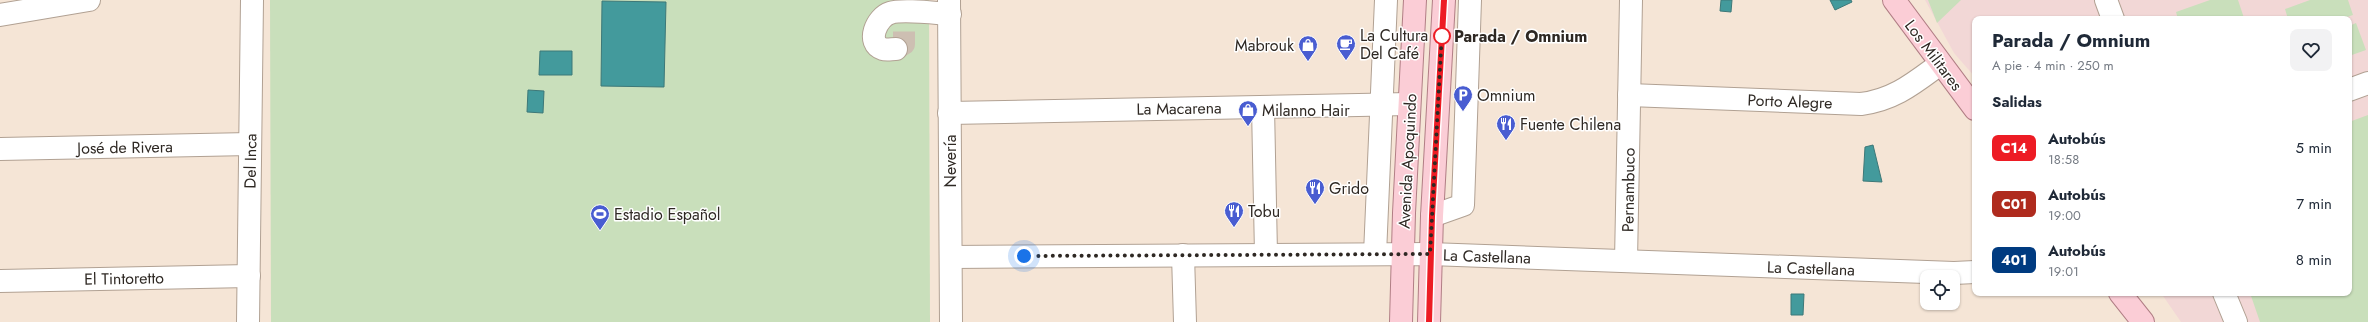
<!DOCTYPE html>
<html lang="es">
<head>
<meta charset="utf-8">
<style>
	body { margin:0; font-family:Jost,sans-serif; background:#f2f2f3; color:#1f2937; height:100vh; display:flex; flex-direction:column; font-size:15px; white-space:nowrap }
	* { box-sizing:border-box; margin:0 }
	p { font-size:13px; color:#747a83 }
	.icon { flex:none; width:22px; height:22px; fill:none; stroke:currentColor; stroke-width:2; stroke-linecap:round; stroke-linejoin:round }
	.map { position:relative; flex:1; overflow:hidden }
	.side { position:absolute; left:1972px; top:16px; width:380px; height:280px; display:flex; flex-direction:column; background:#fff; border-radius:8px; box-shadow:0 1px 3px #0004 }
	.side>* { flex:none }
	.badge { padding:0 8px; border-radius:6px; font-size:14px; line-height:26px }
	.tools { position:absolute; left:1920px; top:270px; display:grid; gap:8px }
	.tools a { display:grid; place-items:center; width:40px; height:40px; border-radius:8px; background:#fff; box-shadow:0 1px 3px #0004; font-size:20px }
	.you { position:absolute; width:20px; height:20px; margin:-10px; border:3px solid #fff; border-radius:50%; background:#1a73e8; box-shadow:0 0 0 6px #1a73e833 }
	.map>.badge { position:absolute; translate:-50% -50%; box-shadow:0 0 0 2px #fff }
	h2 { padding:0 20px; font-size:15px; line-height:36px }
	.round { display:grid; place-items:center; flex:none; width:42px; height:42px; border-radius:8px; background:#f2f2f3 }
	.summary { display:flex; align-items:center; justify-content:space-between; height:68px; padding:0 20px }
	h1 { font-size:19px; font-weight:700; line-height:30px }
	ul { padding:0; list-style:none }
	li { display:flex; align-items:center; gap:12px; height:56px; padding:0 20px }
	li div { flex:1 }
	li b { display:block; font-size:15px }
	li em { font-style:normal }
	li .badge { min-width:44px; font-weight:700; text-align:center }
	.map>svg:first-child { display:block }
	.education { fill:#f2d7d6 }
	.green { fill:#c9dfbb }
	.water { fill:#439a9c; stroke:#3d7878 }
	.lines { fill:none; stroke-linecap:round; stroke-linejoin:round }
	.minor-tunnel { stroke:#cdbfb2; stroke-width:22; stroke-dasharray:22 11; stroke-linecap:butt }
	.minor-casing { stroke:#b1a193; stroke-width:24 }
	.major-casing { stroke:#b17e85; stroke-width:24 }
	.minor { stroke:#fff; stroke-width:22 }
	.major { stroke:#fbcdd6; stroke-width:22 }
	.line-casing { stroke:#fff; stroke-width:9 }
	.line { stroke:#ed1c24; stroke-width:6 }
	.walk { stroke:#2e2823; stroke-width:4; stroke-dasharray:0 7.2 }
	.stop-dot { fill:#fff; stroke:#ed1c24; stroke-width:2 }
	.labels { text-anchor:middle; stroke-width:3; stroke-linejoin:round; paint-order:stroke }
	.poi-label { font-size:16px; fill:#2e2823; stroke:#fff; text-anchor:start }
	.stop-label { font-size:16px; font-weight:bold; fill:#2e2823; stroke:#fff; text-anchor:start }
	.street-label { font-size:16px; fill:#2e2823; stroke:#fff }
</style>
</head>
<body>
<div class="map">
<svg width="2368" height="322" viewBox="0 0 2368 322">
	<rect width="100%" height="100%" fill="#f5e5d6"/>
	<!-- education -->
	<path class="education" d="M 1925,0 L 2368,0 L 2368,322 L 2181,322 L 2161,293 L 2349,293 L 2349,19 L 1975,19 L 1975,77 L 1954,53 Z"/>
	<!-- green -->
	<g class="green">
		<path d="M 270,0 L 929,0 L 930,322 L 271,322 Z"/>
		<path d="M 1928,0 L 1961,0 L 1937,23 Z"/>
		<path d="M 2210,0 L 2238,0 L 2244,18 L 2178,19 L 2176,12 Z"/>
		<path d="M 2310,0 L 2348,0 L 2353,15 L 2341,19 L 2288,19 L 2285,9 Z"/>
		<path d="M 2356,23 L 2366,50 L 2349,56 L 2349,26 Z"/>
		<path d="M 2368,115 L 2368,322 L 2260,322 L 2250,293 L 2349,293 L 2349,122 Z"/>
	</g>
	<!-- water -->
	<g class="water">
		<path d="M 1721,0 L 1732,0 L 1731,12 L 1720,11 Z"/>
		<path d="M 1830,0 L 1851,0 L 1852,2 L 1835,10 Z"/>
		<path d="M 602,1 L 666,2 L 664,87 L 601,86 Z"/>
		<path d="M 540,51 L 572,51 L 572,75 L 539,75 Z"/>
		<path d="M 528,90 L 544,91 L 543,113 L 527,112 Z"/>
		<path d="M 1873,145 L 1882,182 L 1863,181 L 1865,147 Z"/>
		<path d="M 1791,294 L 1804,294 L 1803,315 L 1791,315 Z"/>
	</g>
	<g class="lines">
		<!-- minor-tunnel -->
		<path class="minor-tunnel" d="M 896,49 L 904,44 L 904,0"/>
		<defs>
			<g id="minor">
				<path d="M 949,0 L 951,322"/>
				<path d="M 2106,0 L 2113,19"/>
				<path d="M 0,15 L 89,0"/>
				<path d="M 896,49 C 892,49 886,50 883,49 C 865,43 877,17 890,13 C 902,9 935,13 950,14"/>
				<path d="M 2349,90 L 2368,83"/>
				<path d="M 1629,95 L 1861,104 C 1894,100 1914,83 1940,64"/>
				<path d="M 1263,107 L 1266,254"/>
				<path d="M 949,113 L 1409,104"/>
				<path d="M 0,149 L 250,144"/>
				<path d="M 1432,216 L 1463,205 L 1470,0"/>
				<path d="M 1375,254 L 1386,0"/>
				<path d="M 1183,255 L 1185,322"/>
				<path d="M 951,257 L 1430,254 L 1954,273 L 1975,272"/>
				<path d="M 1626,261 L 1631,0"/>
				<path d="M 0,281 L 249,276"/>
				<path d="M 2224,293 L 2236,322"/>
				<path d="M 248,322 L 252,0"/>
			</g>
			<g id="major">
				<path d="M 1894,0 L 1975,109"/>
				<path d="M 2120,293 L 2143,322"/>
				<path d="M 1401,322 L 1404,213 L 1415,0"/>
				<path d="M 1429,322 L 1432,216 L 1444,0"/>
			</g>
		</defs>
		<!-- minor casing -->
		<use href="#minor" class="minor-casing"/>
		<!-- major casing -->
		<use href="#major" class="major-casing"/>
		<!-- minor -->
		<use href="#minor" class="minor"/>
		<!-- major -->
		<use href="#major" class="major"/>
	</g>
	<g class="lines">
		<defs>
			<path id="line" d="M 1429,322 L 1432,216 L 1444,0"/>
		</defs>
		<!-- line casing -->
		<use href="#line" class="line-casing"/>
		<!-- line -->
		<use href="#line" class="line"/>
		<!-- walk -->
		<path class="walk" d="M 1024,256 L 1430,254 L 1442,31 L 1442,36"/>
	</g>
	<!-- icons -->
	<defs>
		<symbol id="cafe-pin" viewBox="-11 -11 22 30"><path d="M0 17L-7.5 6A9.5 9.5 0 1 1 7.5 6Z" fill="#495dd1" stroke="#fff"/><path d="M-5.5-4.5H6V0H3Q3 3.5 0 3.5H-2.5Q-5.5 3.5-5.5 0ZM3-3.2v2h1.7v-2ZM-6 4.5H4V6H-6Z" fill="#fff"/></symbol>
		<symbol id="shop-pin" viewBox="-11 -11 22 30"><path d="M0 17L-7.5 6A9.5 9.5 0 1 1 7.5 6Z" fill="#495dd1" stroke="#fff"/><path d="M-5-2.5h2.3a2.7 3.5 0 0 1 5.4 0H5L5.5 6h-11ZM-1.5-2.5h3a1.5 2.3 0 0 0-3 0Z" fill="#fff"/></symbol>
		<symbol id="parking-pin" viewBox="-11 -11 22 30"><path d="M0 17L-7.5 6A9.5 9.5 0 1 1 7.5 6Z" fill="#495dd1" stroke="#fff"/><path d="M-3.5-5.5H1a3.5 3.5 0 0 1 0 7H-1V5.5H-3.5ZM-1-3.4V-.6H.8a1.4 1.4 0 0 0 0-2.8Z" fill="#fff"/></symbol>
		<symbol id="restaurant-pin" viewBox="-11 -11 22 30"><path d="M0 17L-7.5 6A9.5 9.5 0 1 1 7.5 6Z" fill="#495dd1" stroke="#fff"/><path d="M-5-6h1v4h1v-4h1v4h1v-4h1v5L-1.5 .5V6h-2V.5L-5-1ZM5-6V6H3V1.5H1.5Q1.5-4 5-6Z" fill="#fff"/></symbol>
		<symbol id="stadium-pin" viewBox="-11 -11 22 30"><path d="M0 17L-7.5 6A9.5 9.5 0 1 1 7.5 6Z" fill="#495dd1" stroke="#fff"/><path d="M0-5a6.5 5 0 1 0 0 10a6.5 5 0 1 0 0-10ZM-3.5-1.8h7v3.6h-7Z" fill="#fff"/></symbol>
	</defs>
	<g fill-rule="evenodd">
		<use href="#cafe-pin" x="1335" y="33" width="22" height="30"/>
		<use href="#shop-pin" x="1297" y="34" width="22" height="30"/>
		<use href="#parking-pin" x="1452" y="84" width="22" height="30"/>
		<use href="#shop-pin" x="1237" y="99" width="22" height="30"/>
		<use href="#restaurant-pin" x="1495" y="113" width="22" height="30"/>
		<use href="#restaurant-pin" x="1304" y="177" width="22" height="30"/>
		<use href="#restaurant-pin" x="1223" y="200" width="22" height="30"/>
		<use href="#stadium-pin" x="589" y="203" width="22" height="30"/>
	</g>
	<!-- markers -->
	<circle class="stop-dot" cx="1442" cy="36" r="8"/>
	<g class="labels">
		<!-- poi labels -->
		<g class="poi-label">
			<text x="1360" y="41">La Cultura<tspan x="1360" dy="18">Del Café</tspan></text>
			<text x="1294" y="51" text-anchor="end">Mabrouk</text>
			<text x="1477" y="101">Omnium</text>
			<text x="1262" y="116">Milanno Hair</text>
			<text x="1520" y="130">Fuente Chilena</text>
			<text x="1329" y="194">Grido</text>
			<text x="1248" y="217">Tobu</text>
			<text x="614" y="220">Estadio Español</text>
		</g>
		<!-- stop labels -->
		<g class="stop-label">
			<text x="1454" y="42">Parada / Omnium</text>
		</g>
		<!-- street labels -->
		<g class="street-label">
			<text transform="translate(1934 55) rotate(53)" y="6">Los Militares</text>
			<text transform="translate(1790 101) rotate(2)" y="6">Porto Alegre</text>
			<text transform="translate(1179 108) rotate(-1)" y="6">La Macarena</text>
			<text transform="translate(125 147) rotate(-1)" y="6">José de Rivera</text>
			<text transform="translate(250 161) rotate(-89)" y="6">Del Inca</text>
			<text transform="translate(950 161) rotate(-90)" y="6">Nevería</text>
			<text transform="translate(1407 161) rotate(-87)" y="6">Avenida Apoquindo</text>
			<text transform="translate(1628 190) rotate(-89)" y="6">Pernambuco</text>
			<text transform="translate(1487 256) rotate(2)" y="6">La Castellana</text>
			<text transform="translate(1811 268) rotate(2)" y="6">La Castellana</text>
			<text transform="translate(124 278) rotate(-1)" y="6">El Tintoretto</text>
		</g>
	</g>
</svg>
<div class="tools">
<a><svg class="icon" aria-label="locate" viewBox="0 0 24 24"><circle cx="12" cy="12" r="6"/><path d="M12 2v4M12 18v4M2 12h4M18 12h4"/></svg></a>
</div>
<div class="you" style="left:1024px;top:256px"></div>
<section class="side">
<div class="summary"><div><h1>Parada / Omnium</h1><p>A pie · 4 min · 250 m</p></div><a class="round"><svg class="icon" aria-label="heart" viewBox="0 0 24 24"><path d="M12 20l-8-8c-3-5 5-10 8-4 3-6 11-1 8 4z"/></svg></a></div>
<h2>Salidas</h2>
<ul>
<li><span class="badge" style="background:#ed1c24;color:#fff">C14</span><div><b>Autobús</b><p>18:58</p></div><em>5 min</em></li>
<li><span class="badge" style="background:#af2b1e;color:#fff">C01</span><div><b>Autobús</b><p>19:00</p></div><em>7 min</em></li>
<li><span class="badge" style="background:#003b80;color:#fff">401</span><div><b>Autobús</b><p>19:01</p></div><em>8 min</em></li>
</ul>
</section>
</div>
</body>
</html>
